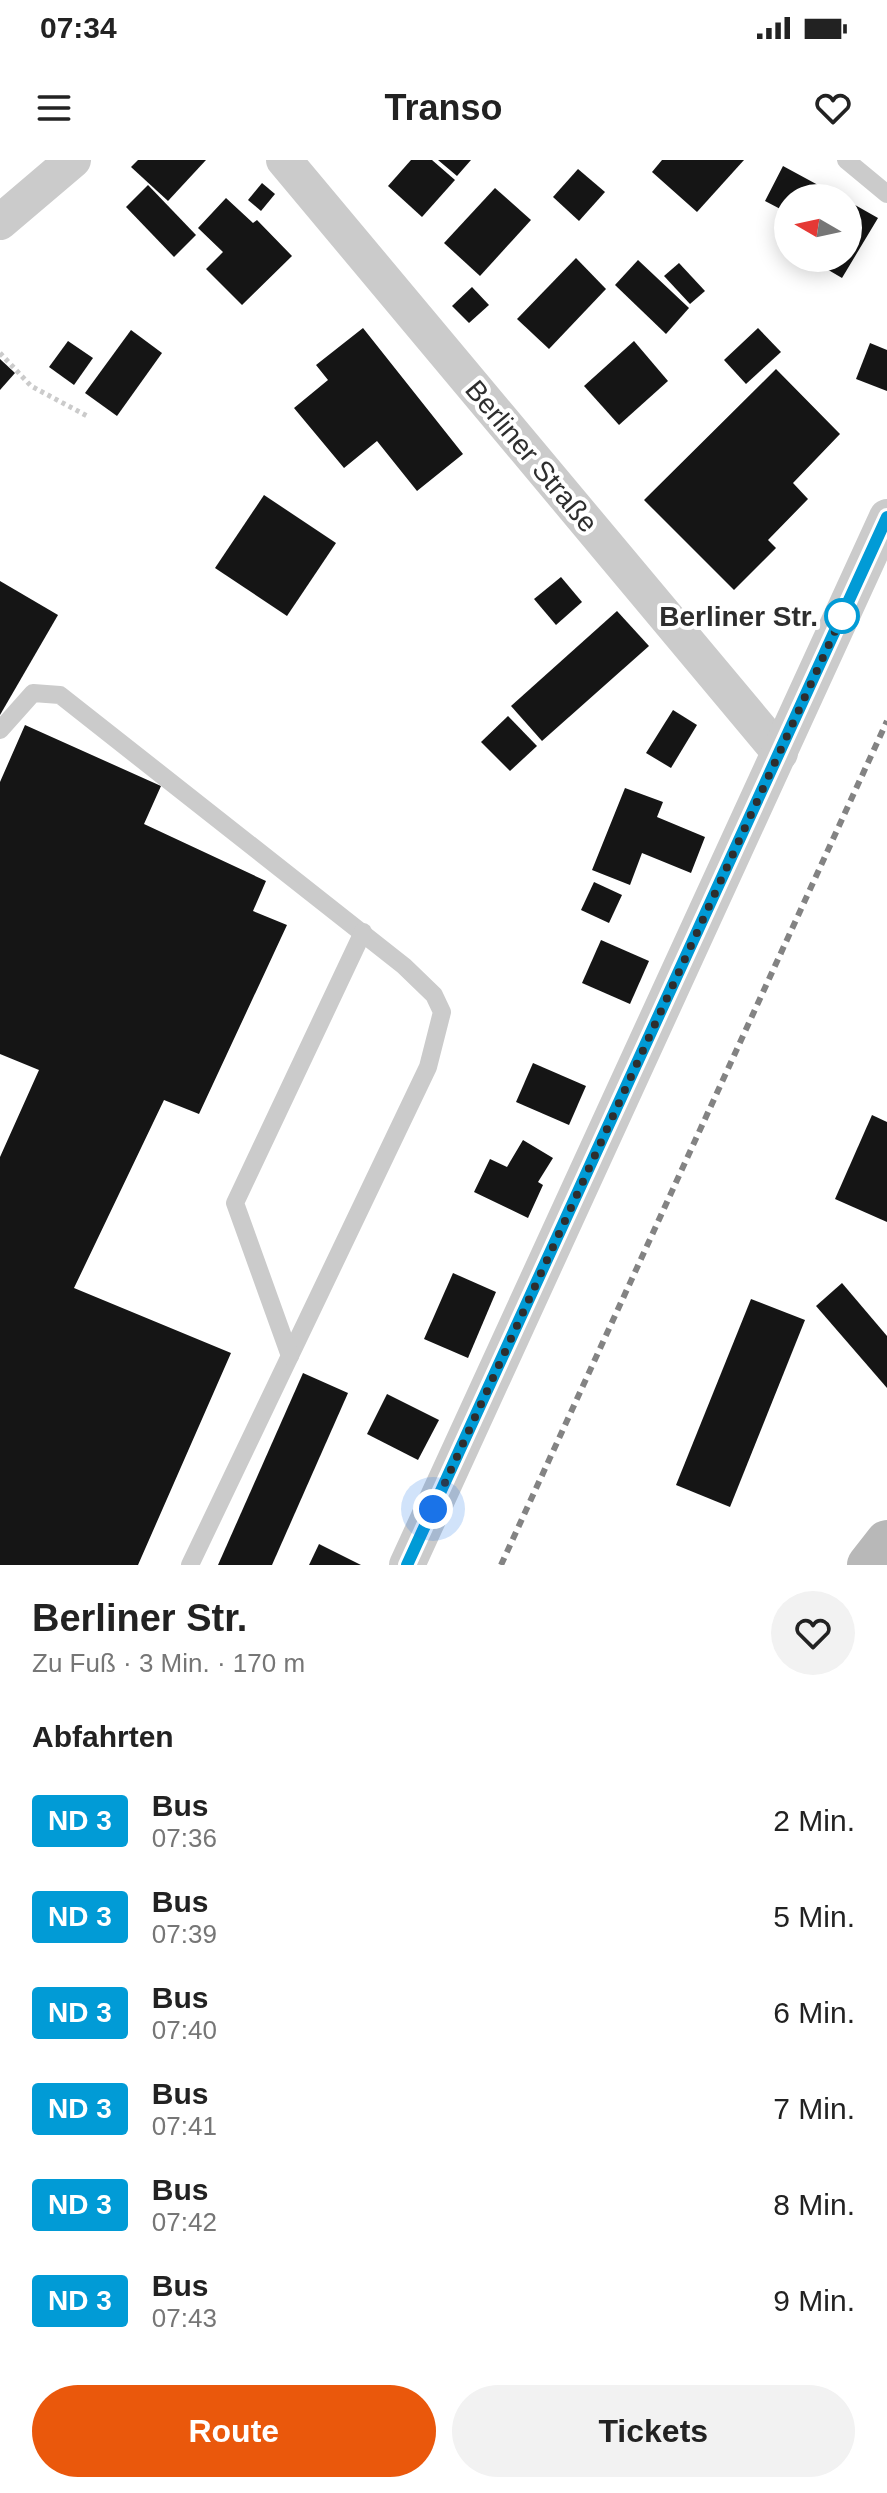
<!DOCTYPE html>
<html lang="de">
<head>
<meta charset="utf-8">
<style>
	body { margin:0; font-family:Arial,sans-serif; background:#f2f2f2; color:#222; height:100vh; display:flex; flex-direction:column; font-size:30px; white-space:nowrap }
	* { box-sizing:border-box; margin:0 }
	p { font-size:26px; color:#767676 }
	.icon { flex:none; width:44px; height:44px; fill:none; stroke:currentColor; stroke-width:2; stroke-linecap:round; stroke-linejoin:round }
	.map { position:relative; height:1405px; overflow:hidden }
	.details { display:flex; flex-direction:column; background:#fff; flex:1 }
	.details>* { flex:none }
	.badge { padding:0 16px; border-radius:6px; font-size:28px; line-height:52px }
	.needle { width:52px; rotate:279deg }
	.controls { position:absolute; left:774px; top:24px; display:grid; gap:16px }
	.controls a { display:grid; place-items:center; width:88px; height:88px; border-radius:50%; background:#fff; box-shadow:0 4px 20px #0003; font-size:40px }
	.you { position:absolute; width:40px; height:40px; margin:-20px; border:6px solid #fff; border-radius:50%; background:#1a73e8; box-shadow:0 0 0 12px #1a73e833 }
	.map>.badge { position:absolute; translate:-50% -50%; box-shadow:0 0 0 4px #fff }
	h2 { padding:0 32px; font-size:30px; line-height:72px }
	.round { display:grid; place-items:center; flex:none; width:84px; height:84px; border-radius:42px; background:#f2f2f2 }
	.summary { display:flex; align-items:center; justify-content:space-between; height:136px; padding:0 32px }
	h1 { font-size:38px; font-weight:600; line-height:60px }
	.primary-button { display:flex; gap:16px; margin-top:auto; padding:16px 32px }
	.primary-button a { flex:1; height:92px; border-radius:48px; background:#ea580c; color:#fff; font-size:32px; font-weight:600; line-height:92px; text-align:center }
	.primary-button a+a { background:#f2f2f2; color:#222 }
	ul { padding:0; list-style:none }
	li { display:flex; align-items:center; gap:24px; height:96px; padding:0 32px }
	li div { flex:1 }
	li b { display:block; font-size:30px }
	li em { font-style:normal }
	li .badge { min-width:88px; font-weight:700; text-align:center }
	.status { display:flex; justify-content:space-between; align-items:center; height:56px; padding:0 40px; background:#fff; direction:ltr }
	.status svg { height:22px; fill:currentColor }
	header { display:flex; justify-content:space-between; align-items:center; height:104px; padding:0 32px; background:#fff; font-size:36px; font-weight:600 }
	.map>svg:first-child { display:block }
	.building { fill:#151515 }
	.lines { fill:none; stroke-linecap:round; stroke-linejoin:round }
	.path { stroke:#cbcbcb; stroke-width:5; stroke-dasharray:4 4; stroke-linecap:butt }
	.lane { stroke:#cbcbcb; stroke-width:18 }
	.street { stroke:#cbcbcb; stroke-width:36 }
	.secondary { stroke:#b8b8b8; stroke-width:44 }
	.rail { stroke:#838383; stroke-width:6; stroke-dasharray:8 6; stroke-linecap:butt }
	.line-casing { stroke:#fff; stroke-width:18 }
	.line { stroke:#019bd6; stroke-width:12 }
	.walk { stroke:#2e2e2e; stroke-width:8; stroke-dasharray:0 14.4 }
	.stop-dot { fill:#fff; stroke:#019bd6; stroke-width:4 }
	.labels { text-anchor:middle; stroke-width:8; stroke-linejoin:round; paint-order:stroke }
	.street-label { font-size:28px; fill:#2e2e2e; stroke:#fff }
	.stop-label { font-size:28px; font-weight:bold; fill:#2e2e2e; stroke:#fff; text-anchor:end }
</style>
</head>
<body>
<div class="status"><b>07:34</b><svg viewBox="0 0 49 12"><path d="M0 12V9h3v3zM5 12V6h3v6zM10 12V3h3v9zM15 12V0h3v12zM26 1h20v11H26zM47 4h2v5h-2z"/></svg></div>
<header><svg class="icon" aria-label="menu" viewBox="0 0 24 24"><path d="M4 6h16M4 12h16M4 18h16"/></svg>Transo<svg class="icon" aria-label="heart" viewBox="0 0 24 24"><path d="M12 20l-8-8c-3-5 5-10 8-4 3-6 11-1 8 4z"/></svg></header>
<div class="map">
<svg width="887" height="1405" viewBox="0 0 887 1405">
	<rect width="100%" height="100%" fill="#fff"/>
	<!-- building -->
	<g class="building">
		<path d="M 138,0 L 206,0 L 168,41 L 131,7 Z"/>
		<path d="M 411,0 L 432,0 L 455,20 L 422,57 L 388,26 Z"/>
		<path d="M 438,0 L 471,0 L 457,16 Z"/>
		<path d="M 662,0 L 744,0 L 697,52 L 652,12 Z"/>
		<path d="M 783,6 L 842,38 L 788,38 L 788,53 L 765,41 Z"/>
		<path d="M 578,9 L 605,32 L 579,61 L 553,37 Z"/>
		<path d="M 262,23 L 275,34 L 261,51 L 248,40 Z"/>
		<path d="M 148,25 L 196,75 L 174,97 L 126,47 Z"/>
		<path d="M 495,28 L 531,60 L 480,116 L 444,83 Z"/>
		<path d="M 226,38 L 253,63 L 257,60 L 292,96 L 242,145 L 206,109 L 223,92 L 198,68 Z"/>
		<path d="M 848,41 L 878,58 L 842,118 L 808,98 L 848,98 Z"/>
		<path d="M 576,98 L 606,129 L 549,189 L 517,159 Z"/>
		<path d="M 638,100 L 689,148 L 666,174 L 615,125 Z"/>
		<path d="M 679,103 L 705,131 L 690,144 L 664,116 Z"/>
		<path d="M 472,127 L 489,145 L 469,163 L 452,146 Z"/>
		<path d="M 363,168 L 463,294 L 417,331 L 377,281 L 344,308 L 294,248 L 328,220 L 316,205 Z"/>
		<path d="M 758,168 L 781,192 L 746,224 L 724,200 Z"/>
		<path d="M 131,170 L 162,193 L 117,256 L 85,233 Z"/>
		<path d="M 68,181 L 93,198 L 74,225 L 49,207 Z"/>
		<path d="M 634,181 L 668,221 L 619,265 L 584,226 Z"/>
		<path d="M 870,183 L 887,190 L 887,231 L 856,219 Z"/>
		<path d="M 0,199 L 15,213 L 0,230 Z"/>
		<path d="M 776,209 L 840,274 L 793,323 L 808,339 L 768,380 L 776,388 L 734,430 L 644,340 Z"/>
		<path d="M 264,335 L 336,383 L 287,456 L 215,408 Z"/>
		<path d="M 561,417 L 582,442 L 556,465 L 534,439 Z"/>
		<path d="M 0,421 L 58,455 L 0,555 Z"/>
		<path d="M 617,451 L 649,486 L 542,581 L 511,546 Z"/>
		<path d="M 673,550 L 697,565 L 671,608 L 646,593 Z"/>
		<path d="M 508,556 L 537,586 L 510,611 L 481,582 Z"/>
		<path d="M 25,565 L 161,626 L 144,664 L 266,721 L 253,751 L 287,765 L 199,954 L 164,940 L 74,1128 L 231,1193 L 138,1405 L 0,1405 L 0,997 L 39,910 L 0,894 L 0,622 Z"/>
		<path d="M 625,628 L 663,642 L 657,657 L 705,677 L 691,713 L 642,693 L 630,725 L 592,710 Z"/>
		<path d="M 594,722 L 622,735 L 609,763 L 581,750 Z"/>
		<path d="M 601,780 L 649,801 L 630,844 L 582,823 Z"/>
		<path d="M 533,903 L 586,926 L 569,965 L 516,942 Z"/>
		<path d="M 872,955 L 887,962 L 887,1062 L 835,1039 Z"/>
		<path d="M 523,980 L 553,998 L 538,1022 L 543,1025 L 528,1058 L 474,1032 L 490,999 L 507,1007 Z"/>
		<path d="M 453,1113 L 496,1132 L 468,1198 L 424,1179 Z"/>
		<path d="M 842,1123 L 887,1176 L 887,1228 L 816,1146 Z"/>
		<path d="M 751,1139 L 805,1160 L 730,1347 L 676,1325 Z"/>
		<path d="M 303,1213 L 348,1233 L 272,1405 L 218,1405 Z"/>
		<path d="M 387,1234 L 439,1260 L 418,1300 L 367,1274 Z"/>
		<path d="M 319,1384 L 361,1405 L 309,1405 Z"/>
	</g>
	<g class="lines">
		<!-- path -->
		<path class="path" d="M 0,193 L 31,226 L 89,257"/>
		<!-- lane -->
		<g class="lane">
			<path d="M 846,0 L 887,34"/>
			<path d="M 0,570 L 33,533 L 60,535 L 404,806 L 434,835 L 442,852 L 428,907 L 190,1405"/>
			<path d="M 290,1196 L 235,1043 L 363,772"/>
		</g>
		<!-- street -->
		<g class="street">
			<path d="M 284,0 L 780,593"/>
			<path d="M 0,62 L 73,0"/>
			<path d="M 407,1405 L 887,357"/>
		</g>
		<!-- secondary -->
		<path class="secondary" d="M 869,1405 L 887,1382"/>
		<!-- rail -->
		<path class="rail" d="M 501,1405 L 887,561"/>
	</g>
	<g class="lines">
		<defs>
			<path id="line" d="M 407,1405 L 887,357"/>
		</defs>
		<!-- line casing -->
		<use href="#line" class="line-casing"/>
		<!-- line -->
		<use href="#line" class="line"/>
		<!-- walk -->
		<path class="walk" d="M 433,1349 L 842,456"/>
	</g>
	<!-- markers -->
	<circle class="stop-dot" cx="842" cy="456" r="16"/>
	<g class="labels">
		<!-- street labels -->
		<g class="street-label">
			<text transform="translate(532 296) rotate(50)" y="10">Berliner Straße</text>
		</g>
		<!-- stop labels -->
		<g class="stop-label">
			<text x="818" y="466">Berliner Str.</text>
		</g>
	</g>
</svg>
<div class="controls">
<a><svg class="needle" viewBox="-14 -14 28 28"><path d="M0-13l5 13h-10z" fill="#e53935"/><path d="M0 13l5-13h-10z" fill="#767676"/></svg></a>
</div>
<div class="you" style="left:433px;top:1349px"></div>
</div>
<section class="details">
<div class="summary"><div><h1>Berliner Str.</h1><p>Zu Fuß · 3 Min. · 170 m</p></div><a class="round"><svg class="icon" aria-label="heart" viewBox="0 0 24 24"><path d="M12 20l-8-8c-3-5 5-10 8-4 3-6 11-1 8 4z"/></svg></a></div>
<h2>Abfahrten</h2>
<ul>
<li><span class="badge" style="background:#019bd6;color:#fff">ND 3</span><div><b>Bus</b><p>07:36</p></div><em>2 Min.</em></li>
<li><span class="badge" style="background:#019bd6;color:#fff">ND 3</span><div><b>Bus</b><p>07:39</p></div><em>5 Min.</em></li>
<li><span class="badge" style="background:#019bd6;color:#fff">ND 3</span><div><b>Bus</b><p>07:40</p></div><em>6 Min.</em></li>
<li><span class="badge" style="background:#019bd6;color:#fff">ND 3</span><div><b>Bus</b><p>07:41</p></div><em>7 Min.</em></li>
<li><span class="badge" style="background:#019bd6;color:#fff">ND 3</span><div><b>Bus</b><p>07:42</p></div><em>8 Min.</em></li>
<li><span class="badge" style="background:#019bd6;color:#fff">ND 3</span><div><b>Bus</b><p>07:43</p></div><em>9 Min.</em></li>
</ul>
<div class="primary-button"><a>Route</a><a>Tickets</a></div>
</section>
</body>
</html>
